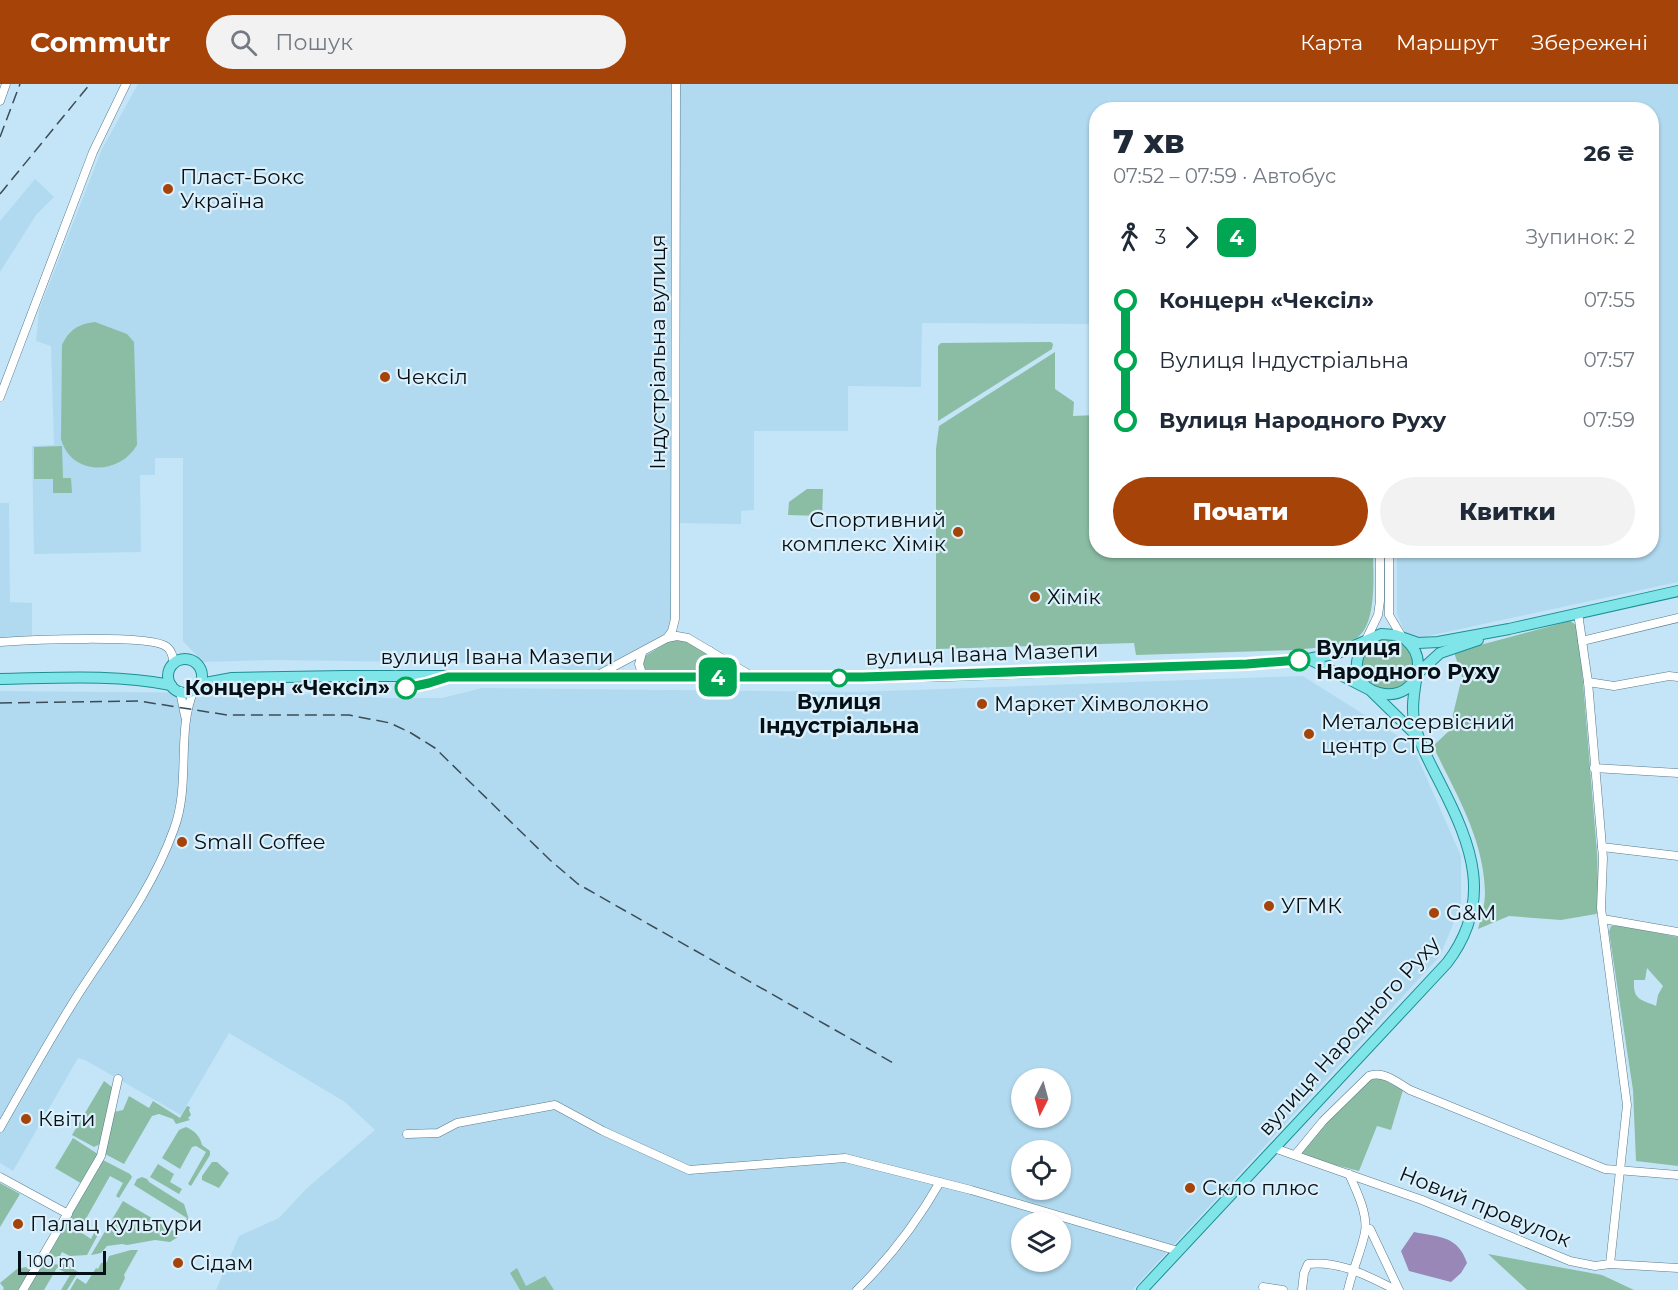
<!DOCTYPE html>
<html lang="uk">
<head>
<meta charset="utf-8">
<style>
	body { margin:0; font-family:Montserrat,sans-serif; background:#f2f2f3; color:#1f2937; height:100vh; display:flex; flex-direction:column; font-size:22px; white-space:nowrap }
	* { box-sizing:border-box; margin:0 }
	p { font-size:20px; color:#747a83 }
	.icon { flex:none; width:33px; height:33px; fill:none; stroke:currentColor; stroke-width:2; stroke-linecap:round; stroke-linejoin:round }
	.map { position:relative; flex:1; overflow:hidden }
	.sheet { position:absolute; left:1089px; top:18px; width:570px; height:456px; display:flex; flex-direction:column; background:#fff; border-radius:24px; box-shadow:0 2px 4px #0004 }
	.sheet>* { flex:none }
	.badge { padding:0 12px; border-radius:9px; font-size:21px; line-height:39px }
	.needle { width:39px; rotate:186deg }
	.buttons { position:absolute; left:1011px; top:984px; display:grid; gap:12px }
	.buttons a { display:grid; place-items:center; width:60px; height:60px; border-radius:50%; background:#fff; box-shadow:0 2px 4px #0004; font-size:30px }
	.scale { position:absolute; left:18px; bottom:15px; width:88px; box-sizing:border-box; padding-left:6px; border:3px solid #051016; border-top:0; font-size:16px; line-height:21px; white-space:nowrap; color:#051016; -webkit-text-stroke:4px #dcf0fb; paint-order:stroke }
	.map>.badge { position:absolute; translate:-50% -50%; box-shadow:0 0 0 3px #fff }
	.legs { display:flex; align-items:center; gap:9px; height:66px; padding:0 24px; font-size:20px }
	.legs p { margin-inline-start:auto }
	.summary { display:flex; align-items:center; justify-content:space-between; height:102px; padding:0 24px }
	h1 { font-size:33px; font-weight:800; line-height:45px }
	.button { display:flex; gap:12px; margin-top:auto; padding:12px 24px }
	.button a { flex:1; height:69px; border-radius:36px; background:#a64309; color:#fff; font-size:24px; font-weight:800; line-height:69px; text-align:center }
	.button a+a { background:#f2f2f3; color:#1f2937 }
	ul { padding:0 24px; list-style:none }
	li { display:flex; align-items:center; gap:21px; height:60px; font-size:22px }
	li i { display:grid; place-items:center; width:9px; height:100%; margin:0 8px; background:currentColor }
	li i::after { content:''; width:15px; height:15px; margin:-8px; border:4px solid; border-radius:50%; background:#fff }
	li p { margin-inline-start:auto }
	li:first-child i { background:linear-gradient(#0000 50%,currentColor 0) }
	li:last-child i { background:linear-gradient(currentColor 50%,#0000 0) }
	header { display:flex; align-items:center; gap:36px; box-sizing:border-box; height:84px; padding:0 30px; background:#a64309; color:#fff }
	header strong { font-size:28px }
	nav { display:flex; gap:33px; margin-inline-start:auto; font-size:21px }
	.search { width:420px; height:54px; background:#f2f2f3; display:flex; align-items:center; gap:15px; box-sizing:border-box; padding:0 21px; border-radius:33px; color:#747a83; font-size:22px }
	.map>svg:first-child { display:block }
	.built { fill:#b1daf0; fill-rule:evenodd }
	.green { fill:#8abda4; fill-rule:evenodd }
	.water { fill:#9887b7 }
	.lines { fill:none; stroke-linecap:round; stroke-linejoin:round }
	.minor-casing { stroke:#5c7a8a; stroke-width:9 }
	.major-casing { stroke:#1d8f94; stroke-width:12 }
	.minor { stroke:#fff; stroke-width:8 }
	.major { stroke:#7fe5e8; stroke-width:10 }
	.rail { stroke:#3b4c56; stroke-width:1.5; stroke-dasharray:12 6; stroke-linecap:butt }
	.line-1-casing { stroke:#fff; stroke-width:14 }
	.line-1 { stroke:#00a651; stroke-width:9 }
	.poi-dot { fill:#a64309; stroke:#dcf0fb; stroke-width:2 }
	.stop-1-dot { fill:#fff; stroke:#00a651; stroke-width:3 }
	.labels { text-anchor:middle; stroke-width:4.5; stroke-linejoin:round; paint-order:stroke }
	.poi-label { font-size:21px; fill:#051016; stroke:#dcf0fb; text-anchor:start }
	.street-label { font-size:21px; fill:#051016; stroke:#dcf0fb }
	.stop-label { font-size:21px; font-weight:bold; fill:#051016; stroke:#dcf0fb; text-anchor:start }
</style>
</head>
<body>
<header>
<strong>Commutr</strong>
<div class="search"><svg class="icon" aria-label="search" viewBox="0 0 24 24"><circle cx="10" cy="10" r="6"/><path d="M15 15l6 6"/></svg>Пошук</div>
<nav><a>Карта</a><a>Маршрут</a><a>Збережені</a></nav>
</header>
<div class="map">
<svg width="1678" height="1206" viewBox="0 0 1678 1206">
	<rect width="100%" height="100%" fill="#c4e5f7"/>
	<!-- built -->
	<g class="built">
		<path d="M 138,0 L 1678,0 L 1678,498 L 1419,554 L 1405,549 L 1397,530 L 1397,467 L 1652,466 L 1652,26 L 1096,26 L 1096,240 L 922,239 L 921,303 L 848,302 L 848,347 L 754,347 L 754,426 L 741,427 L 741,440 L 676,439 L 675,535 L 669,548 L 599,586 L 566,586 L 549,580 L 275,576 L 203,578 L 183,557 L 183,374 L 155,374 L 155,391 L 140,391 L 141,468 L 34,470 L 32,362 L 54,361 L 51,262 L 36,257 L 39,226 L 102,65 Z"/>
		<path d="M 35,95 L 54,113 L 36,131 L 0,188 L 0,137 Z"/>
		<path d="M 0,419 L 9,419 L 10,518 L 32,519 L 32,556 L 0,558 Z"/>
		<path d="M 1303,592 L 1412,661 L 1461,772 L 1461,821 L 1440,872 L 1132,1206 L 216,1206 L 239,1152 L 279,1134 L 306,1105 L 375,1046 L 345,1018 L 229,949 L 181,1031 L 85,976 L 78,974 L 13,1087 L 0,1079 L 0,607 L 332,610 L 387,614 L 442,614 L 482,604 L 857,608 ZM 1022,994 L 1060,994 L 1060,1034 L 1022,1034 ZM 1022,1066 L 1060,1066 L 1060,1106 L 1022,1106 ZM 1022,1138 L 1060,1138 L 1060,1178 L 1022,1178 Z"/>
	</g>
	<!-- green -->
	<g class="green">
		<path d="M 95,238 L 127,250 L 134,258 L 137,361 C 119,392 71,392 61,355 L 62,261 C 69,246 78,240 95,238 Z"/>
		<path d="M 1051,258 L 1053,260 L 1052,265 L 938,337 L 938,262 L 941,259 Z"/>
		<path d="M 1055,268 L 1055,305 L 1074,318 L 1073,332 L 1096,331 L 1096,466 L 1373,467 C 1373,488 1378,543 1355,555 C 1342,562 1311,564 1296,566 L 1136,571 L 1134,559 L 936,565 L 936,365 L 939,342 Z"/>
		<path d="M 62,362 L 63,394 L 71,394 L 72,409 L 53,409 L 53,395 L 34,395 L 34,363 Z"/>
		<path d="M 807,405 L 823,405 L 822,432 L 788,431 L 789,418 Z"/>
		<path d="M 1570,537 L 1578,542 L 1580,561 L 1597,769 L 1599,827 L 1596,830 L 1561,836 L 1509,832 L 1478,845 C 1481,834 1485,821 1485,809 C 1484,755 1456,710 1433,662 L 1449,647 L 1462,593 L 1454,568 Z"/>
		<circle cx="1388" cy="580" r="26"/>
		<path d="M 677,555 C 690,558 708,564 712,578 L 707,587 L 646,588 L 643,581 L 645,572 L 670,557 Z"/>
		<path d="M 1611,842 L 1623,842 L 1678,853 L 1678,1082 L 1636,1077 L 1633,1006 L 1609,848 ZM 1647,884 L 1663,902 L 1658,911 L 1656,922 C 1640,915 1633,916 1634,896 L 1645,896 Z"/>
		<path d="M 1376,992 L 1403,1006 L 1391,1046 L 1377,1042 L 1359,1087 L 1311,1075 L 1299,1069 L 1331,1032 L 1369,995 Z"/>
		<path d="M 104,997 L 112,1003 L 111,1020 L 100,1060 L 94,1063 L 72,1051 Z"/>
		<path d="M 129,1012 L 149,1024 L 153,1017 L 180,1034 L 187,1022 L 190,1023 L 189,1026 L 191,1031 L 188,1034 L 190,1036 L 176,1040 L 173,1035 L 159,1030 L 152,1032 L 124,1080 L 105,1070 L 114,1028 L 123,1026 Z"/>
		<path d="M 186,1043 C 195,1047 200,1052 202,1061 L 210,1067 L 210,1071 L 191,1102 L 188,1100 L 206,1068 L 196,1062 L 192,1063 L 180,1085 L 162,1074 L 179,1046 Z"/>
		<path d="M 73,1054 L 101,1072 L 84,1101 L 55,1084 Z"/>
		<path d="M 103,1076 L 130,1090 L 132,1093 L 119,1114 L 116,1112 L 123,1099 L 110,1092 L 79,1147 L 91,1155 L 97,1143 L 101,1145 L 87,1171 L 70,1172 L 62,1168 L 60,1172 L 47,1174 L 49,1167 L 52,1165 Z"/>
		<path d="M 212,1078 L 217,1078 L 229,1089 L 219,1104 L 202,1096 L 202,1092 Z"/>
		<path d="M 158,1080 L 174,1090 L 170,1098 L 182,1105 L 179,1110 L 150,1093 Z"/>
		<path d="M 142,1093 L 147,1095 L 149,1098 L 184,1120 L 190,1139 L 186,1147 L 182,1148 L 180,1147 L 187,1134 L 134,1101 L 137,1095 Z"/>
		<path d="M 0,1099 L 20,1110 L 0,1143 Z"/>
		<path d="M 123,1117 L 177,1149 L 178,1153 L 170,1158 L 155,1156 L 127,1161 L 122,1160 L 107,1162 L 101,1169 L 91,1171 Z"/>
		<path d="M 131,1166 L 138,1166 L 124,1191 L 125,1194 L 119,1206 L 70,1206 L 77,1194 L 86,1200 L 96,1184 L 98,1185 L 101,1179 L 107,1178 L 109,1172 Z"/>
		<path d="M 1488,1170 L 1602,1191 L 1634,1206 L 1527,1206 Z"/>
		<path d="M 66,1180 L 78,1188 L 67,1206 L 61,1206 L 70,1191 L 57,1184 L 44,1206 L 28,1206 L 42,1181 Z"/>
		<path d="M 26,1183 L 30,1186 L 18,1206 L 3,1206 L 4,1204 L 0,1199 L 17,1185 Z"/>
		<path d="M 517,1184 L 526,1202 L 545,1192 L 554,1206 L 520,1206 L 510,1189 Z"/>
	</g>
	<!-- water -->
	<path class="water" d="M 1414,1148 C 1440,1153 1458,1152 1467,1179 L 1461,1189 L 1451,1198 L 1409,1187 L 1401,1167 Z"/>
	<g class="lines">
		<defs>
			<g id="minor">
				<path d="M 0,17 L 6,0"/>
				<path d="M 0,313 L 93,68 L 126,0"/>
				<path d="M 1389,466 L 1389,531 L 1402,553"/>
				<path d="M 1578,529 L 1588,598 L 1603,774 L 1601,824 L 1627,1021 L 1610,1180"/>
				<path d="M 667,554 L 672,547 L 675,535 L 676,0"/>
				<path d="M 1582,557 L 1678,534"/>
				<path d="M 0,558 C 26,556 151,550 167,563 C 172,567 173,573 174,580"/>
				<path d="M 1365,558 L 1378,531 L 1380,517 L 1380,466"/>
				<path d="M 642,569 L 639,580 L 643,593"/>
				<path d="M 598,591 L 667,554 L 677,552 L 688,554 L 750,591"/>
				<path d="M 708,593 C 714,584 717,577 710,567"/>
				<path d="M 1588,598 L 1614,602 L 1669,592 L 1678,593"/>
				<path d="M 180,607 L 185,632"/>
				<path d="M 1594,684 L 1678,689"/>
				<path d="M 1602,763 L 1678,772"/>
				<path d="M 1603,835 L 1678,848"/>
				<path d="M 0,1044 C 26,998 52,951 81,906 C 115,854 153,804 174,745 C 191,700 176,647 194,606"/>
				<path d="M 407,1050 L 438,1049 L 457,1039 L 555,1021 L 603,1047 L 689,1086 L 845,1074 L 971,1106 L 1178,1167"/>
				<path d="M 1274,1064 L 1422,1116 L 1570,1177 L 1595,1182 L 1610,1180 L 1678,1184"/>
				<path d="M 1295,1071 L 1323,1037 L 1369,992 C 1383,986 1398,999 1410,1006 L 1605,1085 L 1678,1091"/>
				<path d="M 0,1093 L 68,1130"/>
				<path d="M 1366,1146 L 1370,1145 L 1399,1206"/>
				<path d="M 1263,1203 L 1283,1206"/>
				<path d="M 23,1206 L 101,1072 L 118,995"/>
				<path d="M 857,1206 C 890,1174 917,1138 940,1098"/>
				<path d="M 1302,1206 L 1304,1189 L 1308,1180 C 1340,1176 1369,1193 1396,1206"/>
				<path d="M 1348,1206 C 1352,1187 1362,1165 1365,1148 C 1368,1129 1356,1106 1349,1090"/>
			</g>
			<g id="major">
				<path d="M 1365,558 C 1330,614 1419,630 1418,580 C 1418,570 1414,563 1406,556"/>
				<path d="M 1309,575 L 1370,606 L 1417,652"/>
				<circle cx="185" cy="592" r="17"/>
				<path d="M 1417,590 L 1440,569 L 1478,556"/>
				<path d="M 0,595 C 57,594 114,590 171,601"/>
				<path d="M 200,600 L 232,594 L 345,592 L 933,592 L 1247,580 L 1308,575 L 1338,569 L 1381,550 L 1395,551 L 1418,559 L 1438,558 L 1509,545 L 1678,507"/>
				<path d="M 1142,1206 L 1447,879 C 1494,817 1472,761 1440,699 C 1430,679 1418,658 1414,636 C 1411,621 1415,605 1417,590"/>
			</g>
		</defs>
		<!-- minor casing -->
		<use href="#minor" class="minor-casing"/>
		<!-- major casing -->
		<use href="#major" class="major-casing"/>
		<!-- minor -->
		<use href="#minor" class="minor"/>
		<!-- major -->
		<use href="#major" class="major"/>
		<!-- rail -->
		<g class="rail">
			<path d="M 0,53 L 20,0"/>
			<path d="M 0,110 L 90,0"/>
			<path d="M 0,619 L 139,617 L 227,631 L 349,631 L 390,639 L 411,649 L 435,664 L 550,776 L 578,800 L 895,980"/>
		</g>
	</g>
	<g class="lines">
		<defs>
			<path id="line-1" d="M 406,604 L 429,599 L 448,593 L 863,593 L 1247,580 L 1299,576"/>
		</defs>
		<!-- line-1 casing -->
		<use href="#line-1" class="line-1-casing"/>
		<!-- line-1 -->
		<use href="#line-1" class="line-1"/>
	</g>
	<!-- markers -->
	<g class="poi-dot">
		<circle cx="168" cy="105" r="6"/>
		<circle cx="385" cy="293" r="6"/>
		<circle cx="958" cy="448" r="6"/>
		<circle cx="1035" cy="513" r="6"/>
		<circle cx="982" cy="620" r="6"/>
		<circle cx="1309" cy="650" r="6"/>
		<circle cx="182" cy="758" r="6"/>
		<circle cx="1269" cy="822" r="6"/>
		<circle cx="1434" cy="829" r="6"/>
		<circle cx="26" cy="1035" r="6"/>
		<circle cx="1190" cy="1104" r="6"/>
		<circle cx="18" cy="1140" r="6"/>
		<circle cx="178" cy="1179" r="6"/>
	</g>
	<g class="stop-1-dot">
		<circle cx="1299" cy="576" r="10"/>
		<circle cx="839" cy="594" r="8"/>
		<circle cx="406" cy="604" r="10"/>
	</g>
	<g class="labels">
		<!-- poi labels -->
		<g class="poi-label">
			<text x="180" y="100">Пласт-Бокс<tspan x="180" dy="24">Україна</tspan></text>
			<text x="397" y="300">Чексіл</text>
			<text x="946" y="443" text-anchor="end">Спортивний<tspan x="946" dy="24">комплекс Хімік</tspan></text>
			<text x="1047" y="520">Хімік</text>
			<text x="994" y="627">Маркет Хімволокно</text>
			<text x="1321" y="645">Металосервісний<tspan x="1321" dy="24">центр СТВ</tspan></text>
			<text x="194" y="765">Small Coffee</text>
			<text x="1281" y="829">УГМК</text>
			<text x="1446" y="836">G&amp;M</text>
			<text x="38" y="1042">Квіти</text>
			<text x="1202" y="1111">Скло плюс</text>
			<text x="30" y="1147">Палац культури</text>
			<text x="190" y="1186">Сідам</text>
		</g>
		<!-- street labels -->
		<g class="street-label">
			<text transform="translate(658 268) rotate(-90)" y="7">Індустріальна вулиця</text>
			<text transform="translate(982 570) rotate(-2)" y="7">вулиця Івана Мазепи</text>
			<text x="497" y="580">вулиця Івана Мазепи</text>
			<text transform="translate(1349 952) rotate(-48)" y="7">вулиця Народного Руху</text>
			<text transform="translate(1485 1123) rotate(22)" y="7">Новий провулок</text>
		</g>
		<!-- stop labels -->
		<g class="stop-label">
			<text x="1316" y="571">Вулиця<tspan x="1316" dy="24">Народного Руху</tspan></text>
			<text x="390" y="611" text-anchor="end">Концерн «Чексіл»</text>
			<text x="839" y="625" text-anchor="middle">Вулиця<tspan x="839" dy="24">Індустріальна</tspan></text>
		</g>
	</g>
</svg>
<div class="buttons">
<a><svg class="needle" viewBox="-14 -14 28 28"><path d="M0-13l5 13h-10z" fill="#e53935"/><path d="M0 13l5-13h-10z" fill="#747a83"/></svg></a>
<a><svg class="icon" aria-label="locate" viewBox="0 0 24 24"><circle cx="12" cy="12" r="6"/><path d="M12 2v4M12 18v4M2 12h4M18 12h4"/></svg></a>
<a><svg class="icon" aria-label="layers" viewBox="0 0 24 24"><path d="M12 4l9 5-9 5-9-5zM3 14l9 5 9-5"/></svg></a>
</div>
<div class="scale">100 m</div>
<b class="badge" style="left:718px;top:593px;background:#00a651;color:#fff">4</b>
<section class="sheet">
<div class="summary"><div><h1>7 хв</h1><p>07:52 – 07:59 · Автобус</p></div><b>26 ₴</b></div>
<div class="legs"><svg class="icon" aria-label="walk" viewBox="0 0 24 24"><circle cx="13" cy="4" r="2"/><path d="M13 8l-2 6 4 7M11 14l-3 7M7 12l3-4h3l4 4"/></svg>3<svg class="icon" aria-label="forward" viewBox="0 0 24 24"><path d="M9 5l7 7-7 7"/></svg><b class="badge" style="background:#00a651;color:#fff">4</b><p>Зупинок: 2</p></div>
<ul>
<li><i style="color:#00a651"></i><b>Концерн «Чексіл»</b><p>07:55</p></li>
<li><i style="color:#00a651"></i><span>Вулиця Індустріальна</span><p>07:57</p></li>
<li><i style="color:#00a651"></i><b>Вулиця Народного Руху</b><p>07:59</p></li>
</ul>
<div class="button"><a>Почати</a><a>Квитки</a></div>
</section>
</div>
</body>
</html>
